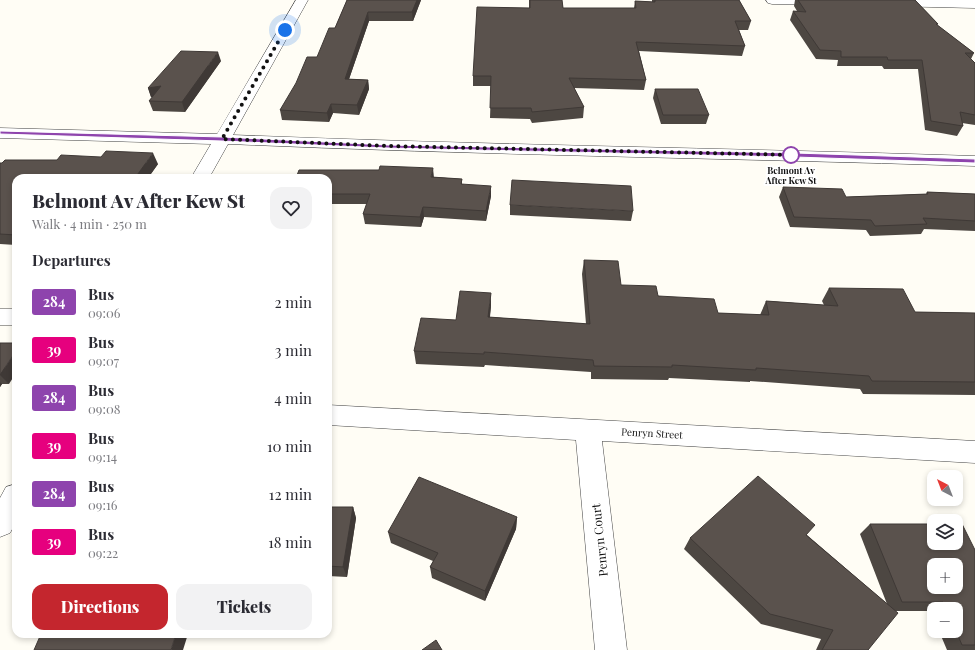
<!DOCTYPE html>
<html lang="en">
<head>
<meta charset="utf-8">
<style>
	body { margin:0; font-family:"Playfair Display",serif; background:#f2f2f3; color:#2b2b33; height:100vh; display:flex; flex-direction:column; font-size:15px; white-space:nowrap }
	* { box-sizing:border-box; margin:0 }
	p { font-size:13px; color:#7c7c81 }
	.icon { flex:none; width:22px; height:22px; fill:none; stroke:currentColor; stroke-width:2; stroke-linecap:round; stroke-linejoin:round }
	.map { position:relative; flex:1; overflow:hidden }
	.details { position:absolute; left:12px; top:174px; width:320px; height:464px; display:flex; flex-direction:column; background:#fff; border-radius:12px; box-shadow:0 2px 6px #0003 }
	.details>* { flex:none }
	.badge { padding:0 8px; border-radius:3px; font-size:14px; line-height:26px }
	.needle { width:26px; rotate:318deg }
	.controls { position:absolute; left:927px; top:470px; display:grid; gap:8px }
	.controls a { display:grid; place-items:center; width:36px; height:36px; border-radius:8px; background:#fff; box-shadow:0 2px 6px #0003; font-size:20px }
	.you { position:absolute; width:20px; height:20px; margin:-10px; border:3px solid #fff; border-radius:50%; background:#1a73e8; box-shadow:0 0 0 6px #1a73e833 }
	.map>.badge { position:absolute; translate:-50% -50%; box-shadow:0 0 0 2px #fff }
	h2 { padding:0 20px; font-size:15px; line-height:36px }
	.round { display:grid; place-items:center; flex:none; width:42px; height:42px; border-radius:12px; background:#f2f2f3 }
	.summary { display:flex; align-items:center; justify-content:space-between; height:68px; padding:0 20px }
	h1 { font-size:19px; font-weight:800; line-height:30px }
	.cta { display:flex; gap:8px; margin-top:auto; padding:8px 20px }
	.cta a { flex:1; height:46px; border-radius:12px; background:#c4262e; color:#fff; font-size:16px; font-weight:800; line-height:46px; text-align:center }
	.cta a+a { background:#f2f2f3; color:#2b2b33 }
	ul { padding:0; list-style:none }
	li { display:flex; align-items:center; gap:12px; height:48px; padding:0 20px }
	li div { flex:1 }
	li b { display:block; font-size:15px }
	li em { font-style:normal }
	li .badge { min-width:44px; font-weight:700; text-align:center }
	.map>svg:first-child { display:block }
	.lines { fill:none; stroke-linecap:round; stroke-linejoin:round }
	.minor-casing { stroke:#444; stroke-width:1 }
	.minor { fill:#fff; fill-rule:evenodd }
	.wall { fill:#4d4742 }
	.shaded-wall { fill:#3f3936 }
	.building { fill:#5a524d; stroke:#3f3936; fill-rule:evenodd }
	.line { fill:#8e44ad; stroke:#fff }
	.walk { stroke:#111; stroke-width:4; stroke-dasharray:0 7.2 }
	.stop-dot { fill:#fff; stroke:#8e44ad; stroke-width:2 }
	.labels { text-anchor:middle; stroke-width:4; stroke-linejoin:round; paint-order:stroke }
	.far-stop-label { font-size:9px; font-weight:bold; fill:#111; stroke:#fff }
	.street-label { font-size:10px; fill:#111; stroke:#fff }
	.near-street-label { font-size:12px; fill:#111; stroke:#fff }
</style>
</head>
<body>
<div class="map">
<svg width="975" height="650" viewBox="0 0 975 650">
	<rect width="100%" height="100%" fill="#fffdf5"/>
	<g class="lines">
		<defs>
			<g id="minor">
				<path d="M 296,0 L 308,0 L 233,135 C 480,145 728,148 975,156 L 975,166 C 726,158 477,155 228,144 L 209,178 L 191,178 L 211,144 L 0,138 L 0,128 L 217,134 Z"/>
				<path d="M 766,0 L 831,0 L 832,1 L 830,4 L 826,5 L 772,4 L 768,3 Z"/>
				<path d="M 883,0 L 975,0 L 975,8 L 888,6 L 884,5 L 882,2 Z"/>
				<rect x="0" y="309" width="16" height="16"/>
				<path d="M 328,405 L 975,441 L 975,463 L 602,441 L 627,650 L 595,650 L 576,440 L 328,425 Z"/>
				<path d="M 16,484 L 16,522 L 10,533 L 0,537 L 0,498 L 6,487 Z"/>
			</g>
		</defs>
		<!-- minor casing -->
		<use href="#minor" class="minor-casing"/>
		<!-- minor -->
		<use href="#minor" class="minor"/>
	</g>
	<!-- wall -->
	<g class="wall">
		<path d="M 347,0 L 421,0 L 413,21 L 369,21 L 349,79 L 368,80 L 369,89 L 359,115 L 333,113 L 329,122 L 282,120 L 280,110 L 317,57 L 335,28 Z"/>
		<path d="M 529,0 L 562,0 L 563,8 L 634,8 L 635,1 L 652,2 L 652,0 L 739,0 L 751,21 L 748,30 L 739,30 L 745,46 L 742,56 L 639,51 L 646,80 L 644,90 L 574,88 L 584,107 L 583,118 L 532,123 L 530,119 L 490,118 L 491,86 L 473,86 L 473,76 L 529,8 Z"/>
		<path d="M 795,0 L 915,0 L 938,24 L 937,25 L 974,53 L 971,59 L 975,63 L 975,125 L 962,123 L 963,126 L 957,136 L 925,130 L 918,69 L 884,69 L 882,66 L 837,66 L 838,60 L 816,59 L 790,20 L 793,11 L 797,11 L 794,6 Z"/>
		<path d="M 221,61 L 185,112 L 153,111 L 149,101 L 153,97 L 151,97 L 148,88 Z"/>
		<path d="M 655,89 L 709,115 L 706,124 L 661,124 L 653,98 Z"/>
		<path d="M 0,163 L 158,164 L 148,178 L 16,178 L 16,245 L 0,244 Z"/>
		<path d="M 434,177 L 462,179 L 462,184 L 491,196 L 486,221 L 424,217 L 421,227 L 365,224 L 363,214 L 367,204 L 328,204 L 328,178 Z"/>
		<path d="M 783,187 L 846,197 L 926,194 L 927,192 L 975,194 L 975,231 L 924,229 L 921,234 L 870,236 L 866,230 L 790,227 L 779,197 Z"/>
		<path d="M 510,205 L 633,211 L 631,221 L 510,215 Z"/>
		<path d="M 584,260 L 621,285 L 718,313 L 760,315 L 766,301 L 824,305 L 822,301 L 829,288 L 915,312 L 975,313 L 975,395 L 863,394 L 860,389 L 750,381 L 750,382 L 669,378 L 668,380 L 591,379 L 591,372 L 485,365 L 484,367 L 416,364 L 414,351 L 456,320 L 491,306 L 490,317 L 586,324 L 582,274 Z"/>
		<path d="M 16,288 L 16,297 L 12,292 Z"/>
		<path d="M 0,343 L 9,384 L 2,384 L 0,387 Z"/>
		<path d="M 328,507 L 353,507 L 356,518 L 347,577 L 328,576 Z"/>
		<path d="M 517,517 L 516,529 L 485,601 L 432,578 L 430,567 L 433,561 L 391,543 L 388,532 Z"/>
		<path d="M 870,524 L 975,550 L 975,650 L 947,650 L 939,631 L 956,631 L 956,609 L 934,609 L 934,620 L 930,611 L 896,611 L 868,650 L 816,650 L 821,639 L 761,624 L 684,549 L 690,538 L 807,535 L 887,604 L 860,534 Z"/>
	</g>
	<!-- shaded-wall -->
	<g class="shaded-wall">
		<path d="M 417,0 L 421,0 L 413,21 L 412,12 Z"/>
		<path d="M 368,12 L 369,21 L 346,88 L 345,79 Z"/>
		<path d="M 218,52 L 221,61 L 185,112 L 182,102 Z"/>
		<path d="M 368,80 L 369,89 L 359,115 L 357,105 Z"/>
		<path d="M 161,86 L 165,96 L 151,97 L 148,88 Z"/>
		<path d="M 331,104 L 333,113 L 329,122 L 327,113 Z"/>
		<path d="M 153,153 L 158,164 L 148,178 L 135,178 Z"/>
		<path d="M 433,168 L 434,178 L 431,177 Z"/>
		<path d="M 491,186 L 491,196 L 486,221 L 486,211 Z"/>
		<path d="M 423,207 L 424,217 L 421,227 L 420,217 Z"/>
		<path d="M 491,293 L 491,306 L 488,330 L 488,317 Z"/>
		<path d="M 16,351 L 16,373 L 9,384 L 0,375 Z"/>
		<path d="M 0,382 L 2,384 L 0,387 Z"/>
		<path d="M 353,507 L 356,518 L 347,577 L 343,567 Z"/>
		<path d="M 517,517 L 516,529 L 485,601 L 485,591 Z"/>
		<path d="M 176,634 L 188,634 L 183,650 L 171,650 Z"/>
	</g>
	<!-- building -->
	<g class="building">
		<path d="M 347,0 L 417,0 L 412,12 L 368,12 L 345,79 L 368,80 L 357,105 L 331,104 L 327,113 L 280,110 L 296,83 L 307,57 L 317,57 L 329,28 L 335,28 Z"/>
		<path d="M 530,0 L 562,0 L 563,8 L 636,8 L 635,1 L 655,2 L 655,0 L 739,0 L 751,21 L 735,21 L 745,46 L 636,42 L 646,80 L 569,78 L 584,107 L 532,112 L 531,108 L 490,108 L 491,76 L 473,76 L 477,7 L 530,8 Z"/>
		<path d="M 798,0 L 915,0 L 938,24 L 936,24 L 974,53 L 965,53 L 975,63 L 975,115 L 960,112 L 963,126 L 931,121 L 922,60 L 888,60 L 887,57 L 841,57 L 841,51 L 820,50 L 793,11 L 806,12 Z"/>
		<path d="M 181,51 L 218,52 L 182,102 L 149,101 L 161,86 L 148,88 Z"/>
		<path d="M 655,89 L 698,89 L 709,115 L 663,115 Z"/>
		<path d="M 106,151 L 153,153 L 135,178 L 16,178 L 16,235 L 0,234 L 0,163 L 2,163 L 5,160 L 57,160 L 61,155 L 101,157 Z"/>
		<path d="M 380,166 L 433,168 L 431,177 L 462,179 L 461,184 L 491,186 L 486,211 L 423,207 L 420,217 L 363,214 L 370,194 L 328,194 L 328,178 L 296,178 L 299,170 L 379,170 Z"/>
		<path d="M 512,180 L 631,186 L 633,211 L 510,205 Z"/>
		<path d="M 783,187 L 842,189 L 846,197 L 928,194 L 927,192 L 975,194 L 975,221 L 923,218 L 927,224 L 875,226 L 871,220 L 794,217 Z"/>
		<path d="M 584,260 L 618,261 L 621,285 L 656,286 L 658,296 L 714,299 L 718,313 L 769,315 L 766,301 L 838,306 L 829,288 L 903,289 L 915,312 L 975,313 L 975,382 L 872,381 L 869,376 L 756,368 L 756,370 L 672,365 L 672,367 L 594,366 L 593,360 L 484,352 L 484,354 L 414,351 L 421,318 L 456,320 L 460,291 L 491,293 L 488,317 L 590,324 Z"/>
		<path d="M 16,288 L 16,293 L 12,292 Z"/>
		<path d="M 0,343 L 16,343 L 16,351 L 0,375 Z"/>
		<path d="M 758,476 L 815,525 L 806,535 L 898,613 L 868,650 L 822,650 L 833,630 L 770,614 L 690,538 Z"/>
		<path d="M 419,477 L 517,517 L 485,591 L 430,567 L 438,553 L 388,532 Z"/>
		<path d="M 328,507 L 353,507 L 343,567 L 328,566 Z"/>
		<path d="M 870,524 L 934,524 L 934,543 L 956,543 L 956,524 L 962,524 L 975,550 L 975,645 L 962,645 L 956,631 L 956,609 L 946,609 L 943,602 L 902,602 ZM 934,565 L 956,565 L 956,587 L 934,587 Z"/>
		<path d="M 41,634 L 176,634 L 171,650 L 34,650 Z"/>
		<path d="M 436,640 L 442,650 L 422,650 Z"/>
	</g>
	<!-- line -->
	<path class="line" d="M 0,131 L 222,137 L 388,145 L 795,153 L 975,159 L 975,163 L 795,157 L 388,148 L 222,141 L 0,134 Z"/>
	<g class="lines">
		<!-- walk -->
		<path class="walk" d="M 285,30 L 222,139 L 388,146 L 795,155 L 791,155"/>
	</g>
	<!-- markers -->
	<circle class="stop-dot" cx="791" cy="155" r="8"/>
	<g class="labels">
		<!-- far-stop labels -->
		<g class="far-stop-label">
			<text x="791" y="174">Belmont Av<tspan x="791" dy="10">After Kew St</tspan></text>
		</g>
		<!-- street labels -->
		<g class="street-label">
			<text transform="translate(652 433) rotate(3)" y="4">Penryn Street</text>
		</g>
		<!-- near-street labels -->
		<g class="near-street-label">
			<text transform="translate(600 540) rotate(-96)" y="4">Penryn Court</text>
		</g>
	</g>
</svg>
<div class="controls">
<a><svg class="needle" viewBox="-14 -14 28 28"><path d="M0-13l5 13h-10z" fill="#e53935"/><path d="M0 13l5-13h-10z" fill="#7c7c81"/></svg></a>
<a><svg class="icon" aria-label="layers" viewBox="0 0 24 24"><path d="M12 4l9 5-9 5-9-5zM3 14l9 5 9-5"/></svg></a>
<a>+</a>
<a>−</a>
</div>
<div class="you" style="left:285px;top:30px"></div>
<section class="details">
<div class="summary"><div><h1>Belmont Av After Kew St</h1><p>Walk · 4 min · 250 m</p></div><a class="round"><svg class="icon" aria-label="heart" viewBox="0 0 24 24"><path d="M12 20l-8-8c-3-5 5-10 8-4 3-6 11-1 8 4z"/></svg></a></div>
<h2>Departures</h2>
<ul>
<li><span class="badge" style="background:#8e44ad;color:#fff">284</span><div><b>Bus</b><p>09:06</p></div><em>2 min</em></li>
<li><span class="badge" style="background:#e6007e;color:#fff">39</span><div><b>Bus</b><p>09:07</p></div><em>3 min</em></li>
<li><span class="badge" style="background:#8e44ad;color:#fff">284</span><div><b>Bus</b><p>09:08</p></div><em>4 min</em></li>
<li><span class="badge" style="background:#e6007e;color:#fff">39</span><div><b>Bus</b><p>09:14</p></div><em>10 min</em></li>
<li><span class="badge" style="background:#8e44ad;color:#fff">284</span><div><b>Bus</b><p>09:16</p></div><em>12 min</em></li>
<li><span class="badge" style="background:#e6007e;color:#fff">39</span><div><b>Bus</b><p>09:22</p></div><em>18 min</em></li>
</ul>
<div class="cta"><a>Directions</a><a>Tickets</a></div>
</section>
</div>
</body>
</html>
